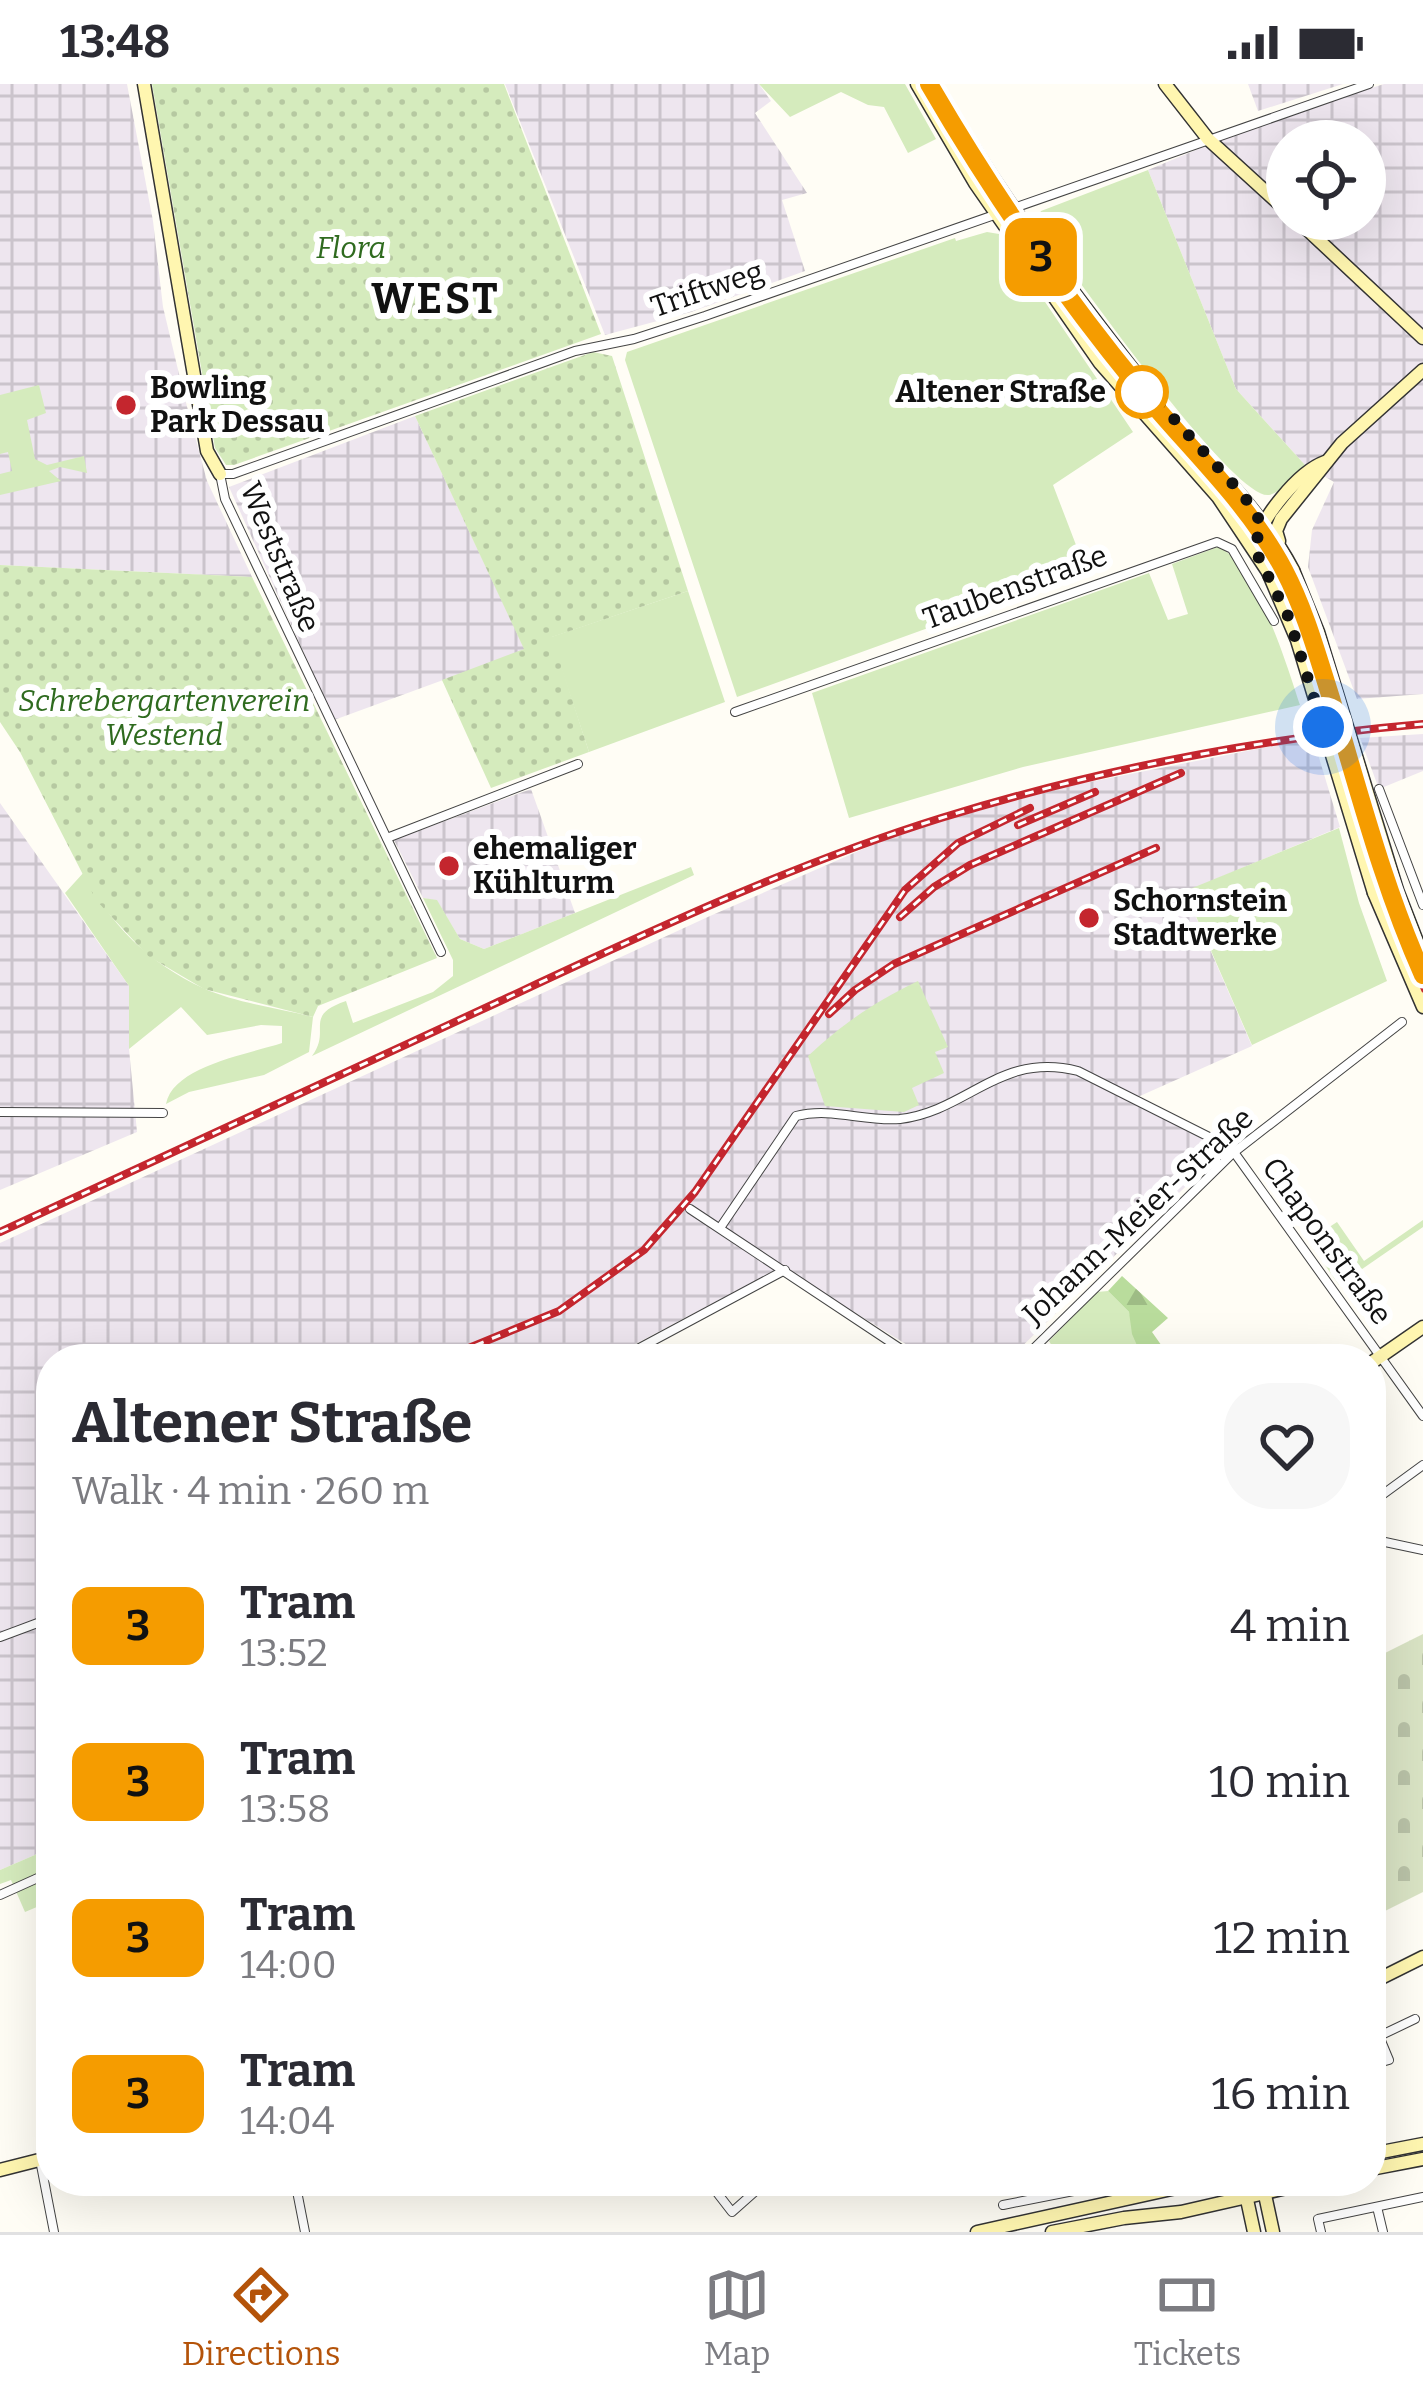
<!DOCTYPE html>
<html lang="en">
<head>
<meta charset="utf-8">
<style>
	body { margin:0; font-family:Bitter,serif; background:#f7f7f7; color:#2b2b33; height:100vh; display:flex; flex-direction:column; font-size:45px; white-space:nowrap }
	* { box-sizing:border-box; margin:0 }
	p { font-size:39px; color:#7c7c81 }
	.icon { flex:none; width:66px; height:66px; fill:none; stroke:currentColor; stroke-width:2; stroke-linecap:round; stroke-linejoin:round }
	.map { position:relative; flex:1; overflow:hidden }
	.details { position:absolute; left:36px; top:1260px; width:1350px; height:852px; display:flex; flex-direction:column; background:#fff; border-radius:48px; box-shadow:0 12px 48px #0002 }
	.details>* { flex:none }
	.badge { padding:0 24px; border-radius:18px; font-size:42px; line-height:78px }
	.fabs { position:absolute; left:1266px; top:36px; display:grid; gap:24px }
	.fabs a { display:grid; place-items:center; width:120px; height:120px; border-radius:50%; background:#fff; box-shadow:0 12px 48px #0002; font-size:60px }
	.you { position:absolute; width:60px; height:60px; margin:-30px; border:9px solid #fff; border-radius:50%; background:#1a73e8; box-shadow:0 0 0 18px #1a73e833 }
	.map>.badge { position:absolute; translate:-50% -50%; box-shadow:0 0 0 6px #fff }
	.round { display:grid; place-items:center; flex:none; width:126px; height:126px; border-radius:48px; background:#f7f7f7 }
	.overview { display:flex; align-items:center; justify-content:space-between; height:204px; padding:0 36px }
	h1 { font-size:57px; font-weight:700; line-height:90px }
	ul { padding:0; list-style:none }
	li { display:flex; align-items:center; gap:36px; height:156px; padding:0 36px }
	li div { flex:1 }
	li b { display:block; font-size:45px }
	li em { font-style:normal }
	li .badge { min-width:132px; font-weight:700; text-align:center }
	.status { display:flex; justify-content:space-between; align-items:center; height:84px; padding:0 60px; background:#fff; direction:ltr }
	.status svg { height:33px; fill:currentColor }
	.tabs { display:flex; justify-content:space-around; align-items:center; height:168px; border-top:3px solid #e1e1e2; background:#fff; font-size:33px; color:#7c7c81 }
	.tabs a { display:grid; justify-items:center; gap:6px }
	.tabs .active { color:#b45309 }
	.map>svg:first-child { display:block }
	.industrial { fill:url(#industrial-grid); fill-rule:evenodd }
	.grass { fill:#d5ebbd }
	.forest { fill:url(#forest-firs) }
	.cemetery { fill:url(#cemetery-stones) }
	.garden { fill:url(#garden-dots) }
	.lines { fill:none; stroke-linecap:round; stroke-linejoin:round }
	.street-casing { stroke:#444; stroke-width:10 }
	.secondary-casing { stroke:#333; stroke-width:15 }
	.street { stroke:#fff; stroke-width:8 }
	.secondary { stroke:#fff6b0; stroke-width:12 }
	.tram { stroke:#c4262e; stroke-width:3 }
	.rail-casing { stroke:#c4262e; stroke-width:8 }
	.rail { stroke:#fff; stroke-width:3; stroke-dasharray:9; stroke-linecap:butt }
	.secondary-bridge-casing { stroke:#333; stroke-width:15; stroke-linecap:butt }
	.secondary-bridge { stroke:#fff6b0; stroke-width:12 }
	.line-casing { stroke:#fff; stroke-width:27 }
	.line { stroke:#f59c00; stroke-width:18 }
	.walk { stroke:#111; stroke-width:12; stroke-dasharray:0 21.6 }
	.stop-dot { fill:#fff; stroke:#f59c00; stroke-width:6 }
	.poi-dot { fill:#c4262e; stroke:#fff; stroke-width:4.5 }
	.labels { text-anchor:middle; stroke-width:12; stroke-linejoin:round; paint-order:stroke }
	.park-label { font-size:30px; font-style:italic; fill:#2f6b1f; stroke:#fff }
	.street-label { font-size:30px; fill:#111; stroke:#fff }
	.poi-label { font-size:30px; font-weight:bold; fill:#111; stroke:#fff; text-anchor:start }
	.stop-label { font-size:30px; font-weight:bold; fill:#111; stroke:#fff; text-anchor:end }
	.district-label { font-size:42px; font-weight:bold; letter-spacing:3px; fill:#111; stroke:#fff }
</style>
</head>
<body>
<div class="status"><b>13:48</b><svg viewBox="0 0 49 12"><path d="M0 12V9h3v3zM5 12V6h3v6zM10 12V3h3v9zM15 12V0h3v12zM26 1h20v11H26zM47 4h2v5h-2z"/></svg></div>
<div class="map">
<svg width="1423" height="2148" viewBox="0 0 1423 2148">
	<defs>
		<pattern id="industrial-grid" width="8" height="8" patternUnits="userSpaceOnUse" patternTransform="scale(3)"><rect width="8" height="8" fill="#eee6ef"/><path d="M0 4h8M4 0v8" fill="none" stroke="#cbc4cc"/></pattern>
		<pattern id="forest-firs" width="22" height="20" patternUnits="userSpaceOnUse" patternTransform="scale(3)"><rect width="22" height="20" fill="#b9dc9c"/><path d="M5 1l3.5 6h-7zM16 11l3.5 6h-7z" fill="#9ebc85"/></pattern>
		<pattern id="cemetery-stones" width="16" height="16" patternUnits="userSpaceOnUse" patternTransform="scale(3)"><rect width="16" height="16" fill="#d9e3c4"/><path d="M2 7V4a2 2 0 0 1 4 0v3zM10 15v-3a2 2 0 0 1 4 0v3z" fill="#b9c2a7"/></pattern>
		<pattern id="garden-dots" width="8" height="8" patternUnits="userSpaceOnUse" patternTransform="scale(3)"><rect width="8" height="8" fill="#d5ebbd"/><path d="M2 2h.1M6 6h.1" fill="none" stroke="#b6c8a1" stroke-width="1.8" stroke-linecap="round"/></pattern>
	</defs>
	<rect width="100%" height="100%" fill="#fffdf5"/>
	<!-- industrial -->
	<g class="industrial">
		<path d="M 0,0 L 127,0 L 153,137 L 163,223 L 185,315 L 207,397 L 252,493 L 0,481 Z"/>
		<path d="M 505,0 L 759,0 L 771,17 L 755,29 L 807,109 L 782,116 L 805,187 L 691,228 L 605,251 Z"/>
		<path d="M 1248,0 L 1343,0 L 1258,27 Z"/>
		<path d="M 1384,0 L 1423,0 L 1423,610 L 1357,615 L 1308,483 L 1312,446 L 1334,398 L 1305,381 L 1236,305 L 1148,86 L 1251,43 ZM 1287,57 L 1365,57 L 1365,135 L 1287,135 Z"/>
		<path d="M 415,332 L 525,566 L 334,636 L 229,403 Z"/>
		<path d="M 1423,650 L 1423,687 L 1379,705 L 1360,654 Z"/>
		<path d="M 1313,654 L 1340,743 L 1185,808 L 1252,962 L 1131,1016 L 1223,1066 L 1009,1275 L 930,1275 L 781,1183 L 607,1275 L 51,1275 L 51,1764 L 0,1786 L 0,1159 L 710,832 L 902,748 L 1069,702 Z"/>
		<path d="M 531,705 L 575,829 L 484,865 L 460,855 L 437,817 L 423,814 L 394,756 Z"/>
		<path d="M 0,719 L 129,902 L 129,965 L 137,1048 L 0,1106 Z"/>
	</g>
	<!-- grass -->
	<g class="grass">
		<path d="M 759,0 L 905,0 L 936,55 L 908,69 L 884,23 L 868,21 L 841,8 L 790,33 Z"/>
		<path d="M 1148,86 L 1236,305 L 1305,381 C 1296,389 1281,409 1269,411 C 1233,417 1062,174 1036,137 L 1041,127 Z"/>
		<path d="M 987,148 L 999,150 L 1133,348 L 1053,401 L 1086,487 L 737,613 L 625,276 L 627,268 L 955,154 L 956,157 Z"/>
		<path d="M 39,301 L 46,329 L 27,336 L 35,375 L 47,381 L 84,372 L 87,389 L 60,383 L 49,387 L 61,397 L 0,411 L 0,390 L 12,387 L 8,368 L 0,370 L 0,311 Z"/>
		<path d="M 1218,463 C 1255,477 1288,584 1300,621 L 1023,683 L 849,734 L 812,609 L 1149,489 L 1168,536 L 1188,530 L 1172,480 Z"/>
		<path d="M 688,507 L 725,618 L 589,668 L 551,553 Z"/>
		<path d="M 1339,744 L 1359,819 L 1387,897 L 1252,961 L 1185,807 Z"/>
		<path d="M 691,783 L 694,791 L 312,972 C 332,946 302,932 346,917 L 353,939 L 433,908 L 453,892 L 453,876 L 423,814 L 437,816 L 460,855 L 484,865 Z"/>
		<path d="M 85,787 C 106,839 152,881 203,904 C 236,919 278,924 313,933 L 309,968 L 264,991 L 189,1008 L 166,1020 C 173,982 249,970 282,959 L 282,942 L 261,941 L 207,951 L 181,923 L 129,965 L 129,902 L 65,809 Z"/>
		<path d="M 918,897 L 948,963 L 935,968 L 944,989 L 912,1004 L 919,1021 L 904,1028 L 825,1022 L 808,972 C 845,938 873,919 918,897 Z"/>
		<path d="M 1423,1136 L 1423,1143 L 1339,1201 L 1308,1157 L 1337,1138 L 1364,1177 Z"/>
		<path d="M 1108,1207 L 1129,1228 L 1143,1275 L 1031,1275 L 1043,1263 L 1047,1266 L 1052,1262 L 1049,1257 L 1097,1208 Z"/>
		<path d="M 51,1764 L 51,1817 L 25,1828 L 11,1796 L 0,1800 L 0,1786 Z"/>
	</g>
	<!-- forest -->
	<path class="forest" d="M 1122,1192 L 1168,1234 L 1152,1248 L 1171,1275 L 1143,1275 L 1132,1250 L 1129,1228 L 1108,1207 Z"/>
	<!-- cemetery -->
	<path class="cemetery" d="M 1423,1550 L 1423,1808 L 1371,1834 L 1371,1576 Z"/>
	<!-- garden -->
	<g class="garden">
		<path d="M 152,0 L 504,0 L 601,250 L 234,381 L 226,381 L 215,364 Z"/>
		<path d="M 593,268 L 612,272 L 688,507 L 552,553 L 589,668 L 491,704 L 442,596 L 524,565 L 415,332 Z"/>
		<path d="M 0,481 L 252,493 L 437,874 L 318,922 L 313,933 L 204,905 L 148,872 L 96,816 L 20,668 L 0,638 Z"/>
	</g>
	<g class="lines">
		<defs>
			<g id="street">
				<path d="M 735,628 L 1217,458 L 1232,465 L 1274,537"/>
				<path d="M 1379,705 L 1423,821"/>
				<path d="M 387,754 L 578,680"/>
				<path d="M 441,868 L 225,415 L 220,390 L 233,390 L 575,267 L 634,255 L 705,232 L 1369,0"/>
				<path d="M 0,1028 L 163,1029"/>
				<path d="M 690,1125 L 916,1275"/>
				<path d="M 720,1144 L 796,1032 C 832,1023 864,1038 900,1035 C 968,1027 1000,967 1078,987 L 1231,1064 L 1423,1332"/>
				<path d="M 619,1275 L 785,1186"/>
				<path d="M 1023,1275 L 1233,1069 L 1402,938"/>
				<path d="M 1371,1419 L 1423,1381"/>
				<path d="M 1371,1455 L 1423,1466"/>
				<path d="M 0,1553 L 51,1534"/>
				<path d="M 0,1811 L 51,1788"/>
				<path d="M 1371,1956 L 1415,1935"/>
				<path d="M 1371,1981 L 1389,1976 L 1379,1952"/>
				<path d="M 40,2076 L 54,2148"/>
				<path d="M 295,2097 L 305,2148"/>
				<path d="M 708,2097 L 732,2128 L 767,2097"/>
				<path d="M 1003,2121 L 1124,2097"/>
				<path d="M 1377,2123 L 1383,2148"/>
				<path d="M 1321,2148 L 1318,2135 L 1423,2113"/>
			</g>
			<g id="secondary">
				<path d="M 144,0 L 207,367 L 220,390"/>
				<path d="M 917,0 L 975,99 L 1100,279 L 1218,413 L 1268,488"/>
				<path d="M 935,0 C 998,110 1077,215 1156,315 C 1201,372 1258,420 1293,486"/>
				<path d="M 1165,0 L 1208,55 L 1287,127"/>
				<path d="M 1296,135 L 1423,254"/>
				<path d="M 1279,457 L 1276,447 L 1281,435 L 1342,359 L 1423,286"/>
				<path d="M 1254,464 C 1259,436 1298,388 1325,378"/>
				<path d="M 1397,806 L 1423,873"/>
				<path d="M 1374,809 L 1423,923"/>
				<path d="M 1371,1279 L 1423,1243"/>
				<path d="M 1371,1899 L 1423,1873"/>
				<path d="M 1371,2070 L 1423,2060"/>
				<path d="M 1371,2085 L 1423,2075"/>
				<path d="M 0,2086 L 51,2073"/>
				<path d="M 1243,2097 L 1254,2148"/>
				<path d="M 1262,2097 L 1273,2148"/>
				<path d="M 977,2148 L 1208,2097"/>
				<path d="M 1052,2148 L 1124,2134 L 1181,2128 L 1317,2097"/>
			</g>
		</defs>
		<!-- street casing -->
		<use href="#street" class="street-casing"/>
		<!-- secondary casing -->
		<use href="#secondary" class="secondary-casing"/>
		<!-- street -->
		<use href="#street" class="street"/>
		<!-- secondary -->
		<use href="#secondary" class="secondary"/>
		<!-- tram -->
		<path class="tram" d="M 923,0 L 979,94 L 1101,264 L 1234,423 L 1277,487 L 1304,550 L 1389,828 L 1423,907"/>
		<defs>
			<g id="rail">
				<path d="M 1018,741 L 1095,708"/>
				<path d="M 900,833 L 934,803 L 970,781 L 1181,689"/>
				<path d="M 829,930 L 855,906 L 894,880 L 1156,764"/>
				<path d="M 0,1148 C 165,1072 331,995 496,919 C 642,851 787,782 941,734 C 1097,686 1261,654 1423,640"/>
				<path d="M 442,1275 L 559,1227 L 644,1166 L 695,1108 L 905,806 L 958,759 L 1030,724"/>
			</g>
		</defs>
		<!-- rail casing -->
		<use href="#rail" class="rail-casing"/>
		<!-- rail -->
		<use href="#rail" class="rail"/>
		<defs>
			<g id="secondary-bridge">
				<path d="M 1293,486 L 1318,548 L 1397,806"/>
				<path d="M 1268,488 L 1297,556 L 1374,809"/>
			</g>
		</defs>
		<!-- secondary-bridge casing -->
		<use href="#secondary-bridge" class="secondary-bridge-casing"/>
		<!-- secondary-bridge -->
		<use href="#secondary-bridge" class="secondary-bridge"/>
	</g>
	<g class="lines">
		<defs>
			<path id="line" d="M 929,0 C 990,105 1059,206 1136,300 C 1185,361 1247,416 1284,486 C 1305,526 1317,570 1331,614 C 1359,707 1383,802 1423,891"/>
		</defs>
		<!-- line casing -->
		<use href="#line" class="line-casing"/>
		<!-- line -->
		<use href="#line" class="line"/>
		<!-- walk -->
		<path class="walk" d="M 1142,308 L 1154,313 L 1244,412 L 1262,440 L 1254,464 L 1289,534 L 1323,643"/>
	</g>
	<!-- markers -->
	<circle class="stop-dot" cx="1142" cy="308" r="24"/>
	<g class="poi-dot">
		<circle cx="126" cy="321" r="12"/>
		<circle cx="449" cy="782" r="12"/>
		<circle cx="1089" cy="834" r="12"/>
	</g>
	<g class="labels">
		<!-- park labels -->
		<g class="park-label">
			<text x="351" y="174">Flora</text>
			<text x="164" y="627">Schrebergartenverein<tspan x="164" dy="34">Westend</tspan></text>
		</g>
		<!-- street labels -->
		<g class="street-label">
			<text transform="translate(707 205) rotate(-19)" y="10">Triftweg</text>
			<text transform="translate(280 473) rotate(67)" y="10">Weststraße</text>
			<text transform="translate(1015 503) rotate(-20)" y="10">Taubenstraße</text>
			<text transform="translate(1138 1132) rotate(-43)" y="10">Johann-Meier-Straße</text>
			<text transform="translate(1327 1157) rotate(54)" y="10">Chaponstraße</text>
		</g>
		<!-- poi labels -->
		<g class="poi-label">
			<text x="150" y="314">Bowling<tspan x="150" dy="34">Park Dessau</tspan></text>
			<text x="473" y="775">ehemaliger<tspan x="473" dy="34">Kühlturm</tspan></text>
			<text x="1113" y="827">Schornstein<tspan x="1113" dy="34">Stadtwerke</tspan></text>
		</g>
		<!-- stop labels -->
		<g class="stop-label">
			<text x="1106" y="318">Altener Straße</text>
		</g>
		<!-- district labels -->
		<g class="district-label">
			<text x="436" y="229">WEST</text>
		</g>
	</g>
</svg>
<div class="fabs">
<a><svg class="icon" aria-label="locate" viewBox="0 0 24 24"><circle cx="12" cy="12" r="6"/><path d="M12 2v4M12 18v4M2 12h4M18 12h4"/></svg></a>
</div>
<div class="you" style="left:1323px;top:643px"></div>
<b class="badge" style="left:1041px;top:173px;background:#f59c00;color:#111">3</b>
<section class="details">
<div class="overview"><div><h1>Altener Straße</h1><p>Walk · 4 min · 260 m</p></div><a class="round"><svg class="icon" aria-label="heart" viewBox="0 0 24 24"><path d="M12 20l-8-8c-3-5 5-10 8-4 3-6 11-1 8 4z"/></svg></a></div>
<ul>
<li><span class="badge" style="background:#f59c00;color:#111">3</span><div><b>Tram</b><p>13:52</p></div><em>4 min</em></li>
<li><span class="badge" style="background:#f59c00;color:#111">3</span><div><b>Tram</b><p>13:58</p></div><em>10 min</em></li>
<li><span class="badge" style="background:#f59c00;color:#111">3</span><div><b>Tram</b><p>14:00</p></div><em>12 min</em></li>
<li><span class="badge" style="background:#f59c00;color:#111">3</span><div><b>Tram</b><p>14:04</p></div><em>16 min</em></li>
</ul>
</section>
</div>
<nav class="tabs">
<a class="active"><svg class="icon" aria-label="directions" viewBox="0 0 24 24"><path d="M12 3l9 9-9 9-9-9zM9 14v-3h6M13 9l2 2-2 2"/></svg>Directions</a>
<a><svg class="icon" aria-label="map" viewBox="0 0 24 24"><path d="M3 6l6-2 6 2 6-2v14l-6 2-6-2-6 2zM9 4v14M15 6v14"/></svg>Map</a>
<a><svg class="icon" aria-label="tickets" viewBox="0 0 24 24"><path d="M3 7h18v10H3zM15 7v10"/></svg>Tickets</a>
</nav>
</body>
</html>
